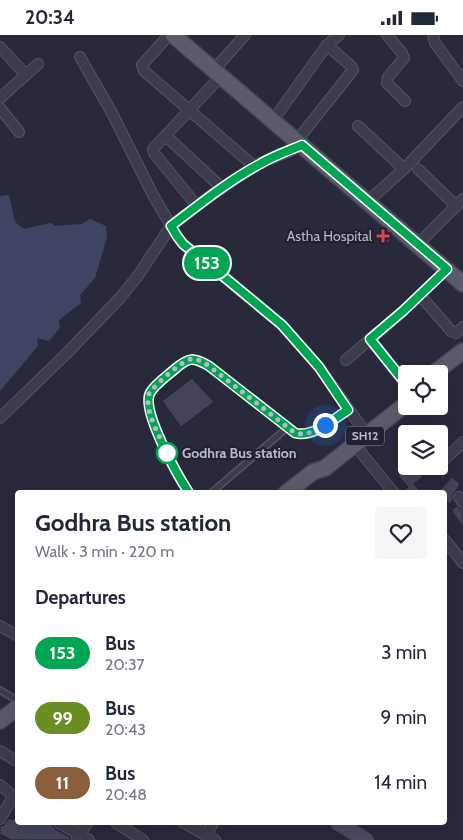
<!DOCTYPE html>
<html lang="en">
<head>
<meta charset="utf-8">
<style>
	body { margin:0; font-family:Cabin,sans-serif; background:#f6f6f7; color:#1f2937; height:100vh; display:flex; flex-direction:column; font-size:19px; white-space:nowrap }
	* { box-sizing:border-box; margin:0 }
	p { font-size:16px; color:#747a83 }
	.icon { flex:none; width:28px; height:28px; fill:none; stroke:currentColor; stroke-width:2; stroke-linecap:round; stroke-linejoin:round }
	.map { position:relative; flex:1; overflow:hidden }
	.drawer { position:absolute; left:15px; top:455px; width:432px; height:335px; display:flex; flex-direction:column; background:#fff; border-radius:5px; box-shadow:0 5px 20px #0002 }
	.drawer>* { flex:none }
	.badge { padding:0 10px; border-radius:16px; font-size:18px; line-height:32px }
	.fabs { position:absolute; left:398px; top:330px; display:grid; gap:10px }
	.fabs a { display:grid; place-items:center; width:50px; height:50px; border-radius:5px; background:#fff; box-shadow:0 5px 20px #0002; font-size:25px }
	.you { position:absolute; width:25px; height:25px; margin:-12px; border:4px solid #fff; border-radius:50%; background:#1a73e8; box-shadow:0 0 0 8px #1a73e833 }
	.map>.badge { position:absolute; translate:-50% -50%; box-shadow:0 0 0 2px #fff }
	h2 { padding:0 20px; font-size:19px; line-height:45px }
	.round { display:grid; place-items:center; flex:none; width:52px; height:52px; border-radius:5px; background:#f6f6f7 }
	.headline { display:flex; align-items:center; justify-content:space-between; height:85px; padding:0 20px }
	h1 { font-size:24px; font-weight:700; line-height:38px }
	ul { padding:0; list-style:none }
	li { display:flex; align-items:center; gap:15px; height:65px; padding:0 20px }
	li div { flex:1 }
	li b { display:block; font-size:19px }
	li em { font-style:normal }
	li .badge { min-width:55px; font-weight:700; text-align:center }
	.status { display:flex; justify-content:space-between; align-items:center; height:35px; padding:0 25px; background:#fff; direction:ltr }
	.status svg { height:14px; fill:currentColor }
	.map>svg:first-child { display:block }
	.water { fill:#404463 }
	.building { fill:#424559; stroke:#222433 }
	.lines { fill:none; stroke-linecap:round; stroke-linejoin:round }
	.lane-casing { stroke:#535564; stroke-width:8 }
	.street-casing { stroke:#535564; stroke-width:12 }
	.secondary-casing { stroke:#454655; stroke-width:16 }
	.primary-casing { stroke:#454655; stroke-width:18 }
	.lane { stroke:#3b3d4c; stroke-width:5 }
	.street { stroke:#3b3d4c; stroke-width:10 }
	.secondary { stroke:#4a4c5f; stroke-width:14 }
	.primary { stroke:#5a5c6c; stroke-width:15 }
	.line-casing { stroke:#fff; stroke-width:11 }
	.line { stroke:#00a651; stroke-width:8 }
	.walk { stroke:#b8b9c7; stroke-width:5; stroke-dasharray:0 9 }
	.health-dot { fill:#e0444e; stroke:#202231; stroke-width:2 }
	.stop-dot { fill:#fff; stroke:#00a651; stroke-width:2.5 }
	.labels { text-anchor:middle; stroke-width:4.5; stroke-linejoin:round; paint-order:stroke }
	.shield { fill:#202231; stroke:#8a8c9a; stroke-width:1 }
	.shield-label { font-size:12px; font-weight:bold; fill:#b8b9c7 }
	.poi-label { font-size:14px; fill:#b8b9c7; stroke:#202231; text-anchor:end }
	.stop-label { font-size:14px; font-weight:bold; fill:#b8b9c7; stroke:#202231; text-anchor:start }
</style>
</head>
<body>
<div class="status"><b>20:34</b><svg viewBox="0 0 49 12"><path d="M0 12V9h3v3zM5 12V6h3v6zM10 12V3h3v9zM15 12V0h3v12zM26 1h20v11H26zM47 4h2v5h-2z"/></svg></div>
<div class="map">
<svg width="463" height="805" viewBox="0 0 463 805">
	<rect width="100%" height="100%" fill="#282a3c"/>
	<!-- water -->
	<path class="water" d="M 9,160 L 15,187 L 24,194 L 51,188 L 55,191 L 82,189 L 90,184 L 106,191 L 107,202 L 95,243 L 80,260 L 81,268 L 59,285 L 60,293 L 49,306 L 37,303 L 38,311 L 0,356 L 0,161 Z"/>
	<!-- building -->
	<g class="building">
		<path d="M 383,194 L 392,204 L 384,211 L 375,200 Z"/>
		<path d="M 192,343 L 214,367 L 181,392 L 162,366 Z"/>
		<path d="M 410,431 L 414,431 L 423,442 L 414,449 L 421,458 L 401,458 L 408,452 L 398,440 Z"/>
		<path d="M 452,442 L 460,449 L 456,456 L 453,459 L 453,464 L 450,470 L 445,464 L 445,458 L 437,458 Z"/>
		<path d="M 457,471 L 460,474 L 463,475 L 463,492 L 451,475 Z"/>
		<path d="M 18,777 L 18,788 L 52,788 L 53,791 L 55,794 L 70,802 L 70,805 L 11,805 L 0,799 L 0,791 L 4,790 L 9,783 L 13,785 Z"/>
	</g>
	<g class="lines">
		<defs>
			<g id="lane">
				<path d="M 189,458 C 178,441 141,376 150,358 C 155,349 167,341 175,334 C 189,322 193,322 209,331 L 295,398 C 314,403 333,384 348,375"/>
				<path d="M 211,458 L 288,392"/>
				<path d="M 0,655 L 18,666"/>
			</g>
			<g id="street">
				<path d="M 169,0 L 142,30 L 144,36 L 255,132"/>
				<path d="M 387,0 L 402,18 L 404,23 L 388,42 L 387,48 L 405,66"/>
				<path d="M 433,0 L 435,8 L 463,46"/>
				<path d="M 0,12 L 26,40"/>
				<path d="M 80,22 L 112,78 L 153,160 L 177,201 L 183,209 L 229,246 L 282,290 L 319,332 L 362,393"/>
				<path d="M 220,28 L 245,0"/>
				<path d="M 0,63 L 38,29"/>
				<path d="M 0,73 L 19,97"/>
				<path d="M 279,77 L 327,10 L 339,0"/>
				<path d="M 358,91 L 404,134"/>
				<path d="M 303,98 L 353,35 L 351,31 L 327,10"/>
				<path d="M 166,101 L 222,153"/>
				<path d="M 418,134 L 456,171"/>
				<path d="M 375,160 L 404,134 L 463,72"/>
				<path d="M 197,171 L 154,118 L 153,114 L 221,41"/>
				<path d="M 424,203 L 463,164"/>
				<path d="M 420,260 L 451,296 L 456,298 L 463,292"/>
				<path d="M 370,304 L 406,349"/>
				<path d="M 346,325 L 403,276 L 447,234"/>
				<path d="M 0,383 L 67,318 L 119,264 L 137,242 L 171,191 L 210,161 L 258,129 L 302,111"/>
				<path d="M 354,409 L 394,458"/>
				<path d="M 445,424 L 463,407"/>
				<path d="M 459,462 L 463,468"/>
				<path d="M 445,505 L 463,528"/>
				<path d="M 0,591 L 18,601"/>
				<path d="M 0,716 L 18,727"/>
				<path d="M 0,750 L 12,760 L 13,762 L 0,784"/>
				<path d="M 59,788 L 89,805"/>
				<path d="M 116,788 L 143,805"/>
				<path d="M 184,788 L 215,805"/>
				<path d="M 206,800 L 213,788"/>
				<path d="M 77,804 L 87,788"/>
			</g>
			<path id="secondary" d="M 338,788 L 366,805"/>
			<g id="primary">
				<path d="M 173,0 L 463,249"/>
				<path d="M 433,339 L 463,316"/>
				<path d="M 286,458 L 313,437 L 325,433 L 406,369"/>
				<path d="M 0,686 L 18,672"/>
			</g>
		</defs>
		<!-- lane casing -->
		<use href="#lane" class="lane-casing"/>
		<!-- street casing -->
		<use href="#street" class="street-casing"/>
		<!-- secondary casing -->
		<use href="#secondary" class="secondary-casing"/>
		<!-- primary casing -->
		<use href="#primary" class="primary-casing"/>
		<!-- lane -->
		<use href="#lane" class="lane"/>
		<!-- street -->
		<use href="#street" class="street"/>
		<!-- secondary -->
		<use href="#secondary" class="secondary"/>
		<!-- primary -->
		<use href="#primary" class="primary"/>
	</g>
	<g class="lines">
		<defs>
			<path id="line" d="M 189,458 C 178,441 141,376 150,358 C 155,349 167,341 175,334 C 189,322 193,322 209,331 L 295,398 C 313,403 333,384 348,375 L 319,332 L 282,290 L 229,246 L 183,209 L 177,201 L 171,191 C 200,169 228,146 260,129 C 273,121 288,116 302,110 L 447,234 L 403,276 L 370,304 L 406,349"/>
		</defs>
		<!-- line casing -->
		<use href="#line" class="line-casing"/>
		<!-- line -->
		<use href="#line" class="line"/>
		<!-- walk -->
		<path class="walk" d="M 167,418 C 161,405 148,381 148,367 C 148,365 149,361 149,359 C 153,351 183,325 191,324 C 198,324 203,327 209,331 L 295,398 C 307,401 315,396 325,390"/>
	</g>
	<!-- markers -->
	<path class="health-dot" d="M380.5 193.5h5v5h5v5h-5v5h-5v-5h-5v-5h5z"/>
	<circle class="stop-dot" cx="167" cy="418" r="10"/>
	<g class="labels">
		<!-- shield labels -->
		<rect class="shield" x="346" y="391.5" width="38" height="19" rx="4"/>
		<g class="shield-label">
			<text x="365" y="405">SH12</text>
		</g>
		<!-- poi labels -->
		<g class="poi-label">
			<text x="372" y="206">Astha Hospital</text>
		</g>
		<!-- stop labels -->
		<g class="stop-label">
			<text x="182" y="423">Godhra Bus station</text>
		</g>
	</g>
</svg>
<div class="fabs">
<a><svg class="icon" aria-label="locate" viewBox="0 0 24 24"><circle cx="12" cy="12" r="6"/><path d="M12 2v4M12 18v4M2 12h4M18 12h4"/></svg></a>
<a><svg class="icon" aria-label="layers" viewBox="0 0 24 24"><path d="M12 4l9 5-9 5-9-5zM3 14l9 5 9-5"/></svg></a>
</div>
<div class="you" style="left:325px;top:390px"></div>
<b class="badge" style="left:207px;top:228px;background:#00a651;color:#fff">153</b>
<section class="drawer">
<div class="headline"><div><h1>Godhra Bus station</h1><p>Walk · 3 min · 220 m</p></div><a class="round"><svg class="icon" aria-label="heart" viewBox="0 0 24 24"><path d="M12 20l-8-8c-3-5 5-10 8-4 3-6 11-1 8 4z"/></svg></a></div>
<h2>Departures</h2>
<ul>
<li><span class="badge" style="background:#00a651;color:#fff">153</span><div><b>Bus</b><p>20:37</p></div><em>3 min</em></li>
<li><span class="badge" style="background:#6b8e23;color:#fff">99</span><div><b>Bus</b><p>20:43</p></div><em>9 min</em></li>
<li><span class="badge" style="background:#8b5e3c;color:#fff">11</span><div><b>Bus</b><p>20:48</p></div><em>14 min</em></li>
</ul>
</section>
</div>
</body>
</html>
